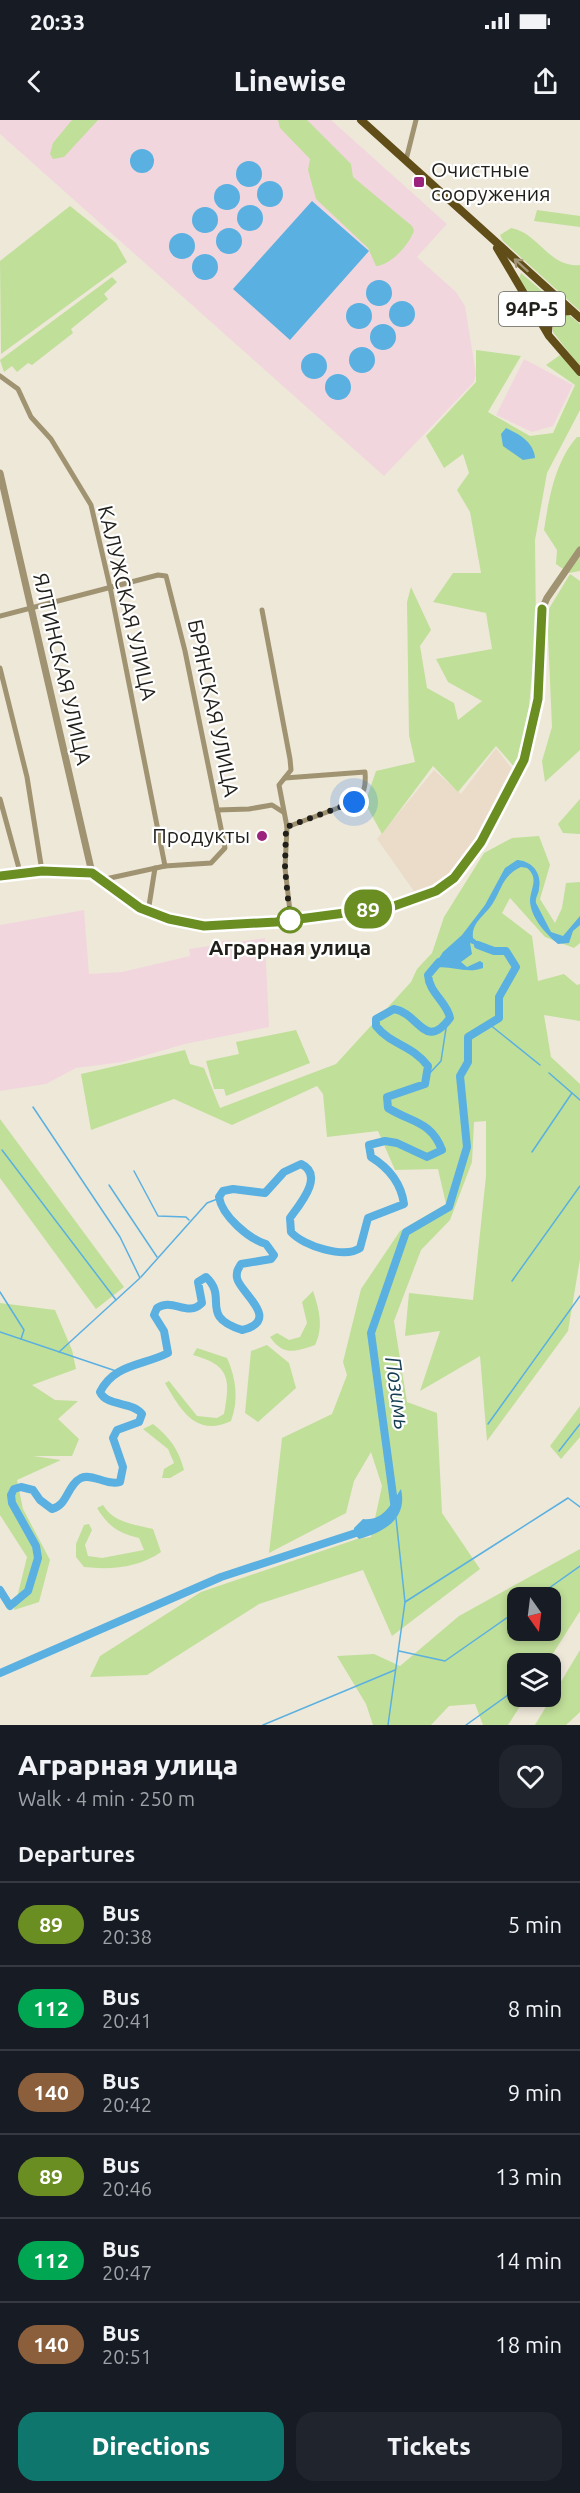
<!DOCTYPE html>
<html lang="en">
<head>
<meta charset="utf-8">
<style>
	body { margin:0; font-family:Ubuntu,sans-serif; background:#20242c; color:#f1f3f6; height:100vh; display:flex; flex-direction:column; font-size:22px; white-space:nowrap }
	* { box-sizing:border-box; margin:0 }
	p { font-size:20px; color:#9ea1a6 }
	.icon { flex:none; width:33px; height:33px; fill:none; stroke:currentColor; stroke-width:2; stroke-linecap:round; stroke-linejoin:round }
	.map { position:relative; height:1605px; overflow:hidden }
	.sheet { display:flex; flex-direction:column; background:#171b24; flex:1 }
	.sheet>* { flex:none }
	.badge { padding:0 12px; border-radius:20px; font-size:21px; line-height:39px }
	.needle { width:39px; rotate:166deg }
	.tools { position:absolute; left:507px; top:1467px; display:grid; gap:12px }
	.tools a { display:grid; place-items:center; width:54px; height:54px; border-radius:12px; background:#171b24; box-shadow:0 3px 9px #0003; font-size:30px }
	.you { position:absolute; width:30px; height:30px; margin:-15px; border:4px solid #fff; border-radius:50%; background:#1a73e8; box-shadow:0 0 0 9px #1a73e833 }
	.map>.badge { position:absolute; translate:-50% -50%; box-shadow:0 0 0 3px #fff }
	h2 { padding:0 18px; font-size:22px; line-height:54px }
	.round { display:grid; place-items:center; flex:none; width:63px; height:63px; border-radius:18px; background:#20242c }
	.summary { display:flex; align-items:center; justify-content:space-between; height:102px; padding:0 18px }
	h1 { font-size:28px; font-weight:800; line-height:45px }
	.action { display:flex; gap:12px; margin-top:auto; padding:12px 18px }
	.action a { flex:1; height:69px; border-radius:18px; background:#0f766e; color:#fff; font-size:24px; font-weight:800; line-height:69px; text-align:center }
	.action a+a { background:#20242c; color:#f1f3f6 }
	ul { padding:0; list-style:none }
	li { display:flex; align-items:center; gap:18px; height:84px; padding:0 18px; border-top:2px solid #363941 }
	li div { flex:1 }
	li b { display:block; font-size:22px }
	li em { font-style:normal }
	li .badge { min-width:66px; font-weight:700; text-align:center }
	.status { display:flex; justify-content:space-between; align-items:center; height:42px; padding:0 30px; background:#171b24; direction:ltr }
	.status svg { height:16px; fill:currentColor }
	header { display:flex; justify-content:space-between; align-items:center; height:78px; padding:0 18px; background:#171b24; font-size:27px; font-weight:800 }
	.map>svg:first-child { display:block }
	.commercial { fill:#ebdcca }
	.industrial { fill:#f1d7dd }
	.green { fill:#c0df99; fill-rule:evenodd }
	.water { fill:#59b0e1 }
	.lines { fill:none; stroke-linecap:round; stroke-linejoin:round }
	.stream { stroke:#59b0e1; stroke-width:1.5 }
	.river { stroke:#59b0e1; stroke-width:8 }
	.minor { stroke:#a09371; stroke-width:5 }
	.tertiary { stroke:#a09371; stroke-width:7 }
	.primary { stroke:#604d18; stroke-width:8 }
	.oneway { stroke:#a09474 }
	.line-casing { stroke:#fff; stroke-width:14 }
	.line { stroke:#6b8e23; stroke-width:9 }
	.walk { stroke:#211f1a; stroke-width:6; stroke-dasharray:0 10.8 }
	.poi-dot { fill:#9b237d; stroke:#fff; stroke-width:2 }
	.stop-dot { fill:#fff; stroke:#6b8e23; stroke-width:3 }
	.labels { text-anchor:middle; stroke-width:4.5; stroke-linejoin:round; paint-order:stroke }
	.shield { fill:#fff; stroke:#64625f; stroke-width:1.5 }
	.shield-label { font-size:20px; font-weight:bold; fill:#211f1a }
	.poi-label { font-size:21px; fill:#211f1a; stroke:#fff; text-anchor:start }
	.street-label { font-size:21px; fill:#211f1a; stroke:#fff }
	.stop-label { font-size:21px; font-weight:bold; fill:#211f1a; stroke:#fff }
	.water-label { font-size:22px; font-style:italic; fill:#183e53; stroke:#fff }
</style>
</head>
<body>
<div class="status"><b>20:33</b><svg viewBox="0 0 49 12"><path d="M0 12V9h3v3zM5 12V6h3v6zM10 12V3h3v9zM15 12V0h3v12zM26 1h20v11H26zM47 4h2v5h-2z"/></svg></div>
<header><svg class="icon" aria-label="back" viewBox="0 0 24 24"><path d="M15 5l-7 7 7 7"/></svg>Linewise<svg class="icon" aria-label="share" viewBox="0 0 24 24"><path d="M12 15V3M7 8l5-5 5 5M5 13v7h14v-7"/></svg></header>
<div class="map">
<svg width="580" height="1605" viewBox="0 0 580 1605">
	<rect width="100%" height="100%" fill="#eee8d9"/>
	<!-- commercial -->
	<path class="commercial" d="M 496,628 L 513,650 L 488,703 L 452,753 L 442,762 L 416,774 L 377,719 L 434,650 L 461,674 Z"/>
	<!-- industrial -->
	<g class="industrial">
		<path d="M 0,0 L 331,0 L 447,104 L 417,137 L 456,172 L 465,186 L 476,254 L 474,262 L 384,356 L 0,14 Z"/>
		<path d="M 524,239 L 573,265 L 553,306 L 532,312 L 496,295 Z"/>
		<path d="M 84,790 L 89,854 L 122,852 L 190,836 L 189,829 L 222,824 L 222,821 L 230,820 L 231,823 L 265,818 L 269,907 L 185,924 L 123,942 L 76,948 L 46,964 L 0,971 L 0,805 Z"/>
	</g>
	<!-- green -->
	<g class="green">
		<path d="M 72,0 L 98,0 L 64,37 L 53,39 L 50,34 L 53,23 Z"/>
		<path d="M 278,0 L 307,0 L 351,44 L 353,57 L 412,106 L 414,110 C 411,123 390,146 376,146 L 368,128 L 316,79 L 308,50 L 310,39 L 280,8 Z"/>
		<path d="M 70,86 L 116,123 L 127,142 L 1,234 L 0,141 Z"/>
		<path d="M 537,90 L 580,96 L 580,107 L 534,101 Z"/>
		<path d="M 511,108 C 539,113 549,148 580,145 L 580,191 L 503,121 L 500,115 Z"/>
		<path d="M 521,153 L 557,184 L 558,189 L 544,201 L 519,159 Z"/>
		<path d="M 112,157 L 117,162 L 104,174 L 108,179 L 71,209 L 73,213 L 32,245 L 28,243 L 17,252 L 12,246 L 4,252 L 0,240 Z"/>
		<path d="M 562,194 L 569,195 L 580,204 L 580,247 L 553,212 L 553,203 Z"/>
		<path d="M 476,230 L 521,236 L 488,292 L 530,316 L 553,313 L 575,265 L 546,245 L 560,235 L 580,257 L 580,290 L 547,353 L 535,420 L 536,507 L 529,587 L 516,649 L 496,626 L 458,672 L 433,646 L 382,714 L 365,683 L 376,651 L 415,642 L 409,615 L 407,482 L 411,467 L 431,510 L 420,526 L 427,568 L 454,583 L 458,600 L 482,581 L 448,562 L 436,539 L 492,529 L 486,493 L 433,482 L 453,453 L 481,453 L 470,392 L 457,370 L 469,353 L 463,334 L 444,348 L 426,316 L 476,262 Z"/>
		<path d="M 577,317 L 580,317 L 580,451 L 569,453 L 556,444 L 557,430 L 544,410 C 549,378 555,342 577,317 Z"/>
		<path d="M 570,454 L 580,461 L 580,630 L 545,662 L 542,641 L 552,607 L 547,492 Z"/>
		<path d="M 580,679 L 580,714 L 563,713 L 558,704 Z"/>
		<path d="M 539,716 L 550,745 L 540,779 L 555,803 L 562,788 L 566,763 L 580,762 L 580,823 L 574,828 L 545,817 L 510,778 L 502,793 L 532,816 L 538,861 L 564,854 L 577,865 L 580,864 L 580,901 L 544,895 L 551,937 L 580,964 L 580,1139 L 568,1211 L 487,1321 L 480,1236 L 420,1271 L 440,1211 L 405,1216 L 409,1173 L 473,1180 L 486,1056 L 486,1001 L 474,1002 L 472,1042 L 450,1100 L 421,1130 L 394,1201 L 407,1282 L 437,1293 L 442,1393 L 480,1449 L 392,1516 L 363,1450 L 259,1484 L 147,1555 L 90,1557 L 100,1536 L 201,1472 L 357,1419 L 371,1417 L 382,1366 L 371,1332 L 354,1361 L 346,1393 L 269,1433 L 282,1318 L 332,1294 L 347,1255 L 343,1242 L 361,1169 L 400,1111 L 446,1084 L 438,1049 L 395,1050 L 378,1011 L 327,1017 L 323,974 L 317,966 L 232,1005 L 174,979 L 91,1010 L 81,954 L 185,930 L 190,944 L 204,948 L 220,988 L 336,944 L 411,862 L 417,849 L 432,833 L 444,797 L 484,733 L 512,718 Z"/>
		<path d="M 296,910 L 310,943 L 226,976 L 224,969 L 214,969 L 206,941 L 239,934 L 236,922 Z"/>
		<path d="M 0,999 L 124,1167 L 96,1189 L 0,1058 Z"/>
		<path d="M 313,1171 C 319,1189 324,1207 315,1225 C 295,1232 283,1236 270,1217 L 277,1213 L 289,1220 L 300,1217 L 307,1203 L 302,1182 Z"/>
		<path d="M 0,1183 L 55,1190 L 72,1230 L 76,1249 L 32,1265 L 55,1280 L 78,1281 L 58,1299 L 79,1319 L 72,1336 L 33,1336 L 61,1340 L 17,1360 L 23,1389 L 50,1440 L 39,1482 L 14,1490 L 27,1437 L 0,1395 Z"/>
		<path d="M 267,1225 L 289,1243 L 296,1268 L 258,1302 L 245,1293 L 251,1231 Z"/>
		<path d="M 197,1228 L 227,1238 C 236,1258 239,1280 231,1301 C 196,1318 180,1289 165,1263 L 169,1261 L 197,1296 L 217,1298 L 224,1294 C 231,1258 229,1245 193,1235 Z"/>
		<path d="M 580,1286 L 580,1317 L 561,1339 L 550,1326 Z"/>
		<path d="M 153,1304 C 170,1318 178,1328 184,1350 L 170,1358 L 162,1358 L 164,1349 L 174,1343 L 168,1329 L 143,1309 Z"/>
		<path d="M 103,1385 C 114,1403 133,1404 153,1409 L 161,1432 C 138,1448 111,1450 84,1447 L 76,1437 L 76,1424 L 84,1405 L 89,1404 L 92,1410 L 85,1425 L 88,1436 L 102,1438 L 144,1430 L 139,1418 C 118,1413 108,1406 97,1388 Z"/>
		<path d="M 580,1429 L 580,1491 L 547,1543 L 518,1544 L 518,1576 L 526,1577 L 508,1605 L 483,1605 L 475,1584 L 449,1586 L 431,1605 L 373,1605 L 366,1584 L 337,1536 L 374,1534 L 400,1546 L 459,1496 ZM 518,1478 L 550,1478 L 550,1510 L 518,1510 Z"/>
		<path d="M 580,1530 L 580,1592 L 566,1605 L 535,1605 Z"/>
	</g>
	<!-- water -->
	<g class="water">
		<circle cx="142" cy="41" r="12"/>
		<circle cx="249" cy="54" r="13"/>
		<circle cx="270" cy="74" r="13"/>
		<circle cx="227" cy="77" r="13"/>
		<path d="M 312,81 L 369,131 L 290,220 L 233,169 Z"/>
		<circle cx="250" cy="98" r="13"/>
		<circle cx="205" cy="100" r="13"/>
		<circle cx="229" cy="121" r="13"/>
		<circle cx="182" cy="126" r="13"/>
		<circle cx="205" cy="147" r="13"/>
		<circle cx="379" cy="173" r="13"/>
		<circle cx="402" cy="194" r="13"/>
		<circle cx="359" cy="196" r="13"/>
		<circle cx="383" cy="217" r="13"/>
		<circle cx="362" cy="240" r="13"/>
		<circle cx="314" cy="246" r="13"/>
		<circle cx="338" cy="267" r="13"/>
		<path d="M 506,308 C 520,314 534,323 535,338 L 523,340 L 503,326 L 501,314 Z"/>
		<path d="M 517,740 C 532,741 542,753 539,768 C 539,774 535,777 536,783 L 551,812 L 563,816 L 580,796 L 580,805 L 573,811 L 569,823 L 558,824 C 546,814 530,797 530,780 C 531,767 539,758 527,748 L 521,747 C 503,755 502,768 493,783 C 486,795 471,802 473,818 L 487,829 L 470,823 L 472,834 L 461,842 L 467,847 L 480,841 L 483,843 L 483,848 C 465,855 447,843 432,849 L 443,832 L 462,815 L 485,785 L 505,748 Z"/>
		<path d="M 401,1369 C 408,1399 384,1412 359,1419 L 354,1414 L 354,1408 L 363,1399 C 384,1401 390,1385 401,1369 Z"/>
	</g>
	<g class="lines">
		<!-- stream -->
		<g class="stream">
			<path d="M 489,904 L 540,945"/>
			<path d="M 549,953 L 580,980"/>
			<path d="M 428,955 L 441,941 L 447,902"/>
			<path d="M 33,987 L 120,1117 L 140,1158 L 59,1232"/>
			<path d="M 2,1030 L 116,1180"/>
			<path d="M 532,1032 L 572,973"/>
			<path d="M 134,1051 L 158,1096 L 186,1097 L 189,1100"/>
			<path d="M 109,1065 L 157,1137"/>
			<path d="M 141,1157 L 207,1083 L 220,1078"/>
			<path d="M 512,1161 L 580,1066"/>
			<path d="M 0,1172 L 24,1210 L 21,1219"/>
			<path d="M 0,1212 L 116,1251"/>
			<path d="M 488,1304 L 580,1176"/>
			<path d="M 559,1331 L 580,1304"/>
			<path d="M 535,1478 L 580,1446"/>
			<path d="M 405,1482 L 568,1378 L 580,1387"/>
			<path d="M 399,1531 L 445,1541 L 518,1490"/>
			<path d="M 263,1605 L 395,1550"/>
			<path d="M 388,1605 L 405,1482 L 396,1398"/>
			<path d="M 466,1605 L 518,1568"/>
		</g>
		<!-- river -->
		<g class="river">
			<path d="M 395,1390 L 371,1213 L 406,1112 L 449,1087 L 467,1027 L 460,956 L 468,942 L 468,917 L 499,898 L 499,877 L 516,847 L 506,831 L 494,831 L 478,825"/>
			<path d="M 0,1470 L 10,1486 L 28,1471 L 38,1438 L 36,1426 L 12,1383 L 11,1375 L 14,1369 L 21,1367 L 33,1370 L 40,1380 L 52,1389 C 68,1385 67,1365 81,1358 C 93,1353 107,1366 120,1362 L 123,1347 L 113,1318 L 117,1310 L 139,1302 L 142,1294 C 132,1281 107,1287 100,1272 C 114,1244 142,1246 168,1233 L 164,1211 L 154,1195 L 157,1188 C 173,1177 187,1198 202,1183 L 198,1162 L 206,1157 C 229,1178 198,1196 242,1210 C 283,1200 239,1172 237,1158 C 236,1152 238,1149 241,1144 L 271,1139 L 274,1135 L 266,1124 C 249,1119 222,1096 219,1077 L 223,1071 L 233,1069 L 265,1073 L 284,1052 L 301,1044 C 325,1055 300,1084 290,1098 L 291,1112 C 303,1126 345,1139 360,1128 L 368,1098 L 404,1084 C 401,1063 389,1048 371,1037 L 369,1025 L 385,1021 L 397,1023 L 427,1037 L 442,1030 C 431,1001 412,1003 388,988 L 387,977 L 425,964 L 428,946 C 412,925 391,925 376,906 L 376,899 L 394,889 C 419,893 425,932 450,898 C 447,882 429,873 428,855 L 439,842"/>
			<path d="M 0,1553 L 221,1457 L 362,1411"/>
		</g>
		<!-- minor -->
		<g class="minor">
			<path d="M 406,40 L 416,0"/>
			<path d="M 0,256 L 18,269 L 31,297 L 51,319 L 91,385 L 110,467 L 165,746"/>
			<path d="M 262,490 L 290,639 L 291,650 L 279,665 L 287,707 L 285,748 L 291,800"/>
			<path d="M 0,496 L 158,455 L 166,456 L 185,531 L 225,728 L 211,743 L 165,746 L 101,760"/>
			<path d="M 0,548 L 27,657 L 42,751"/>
			<path d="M 285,658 L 365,652 C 366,664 365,675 354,682 L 287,707"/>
			<path d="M 0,679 L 20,752"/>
			<path d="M 217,690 L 249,689 L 272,685 L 283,692"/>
			<path d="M 0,756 L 42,751 L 92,753"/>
			<path d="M 148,792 L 155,748"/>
		</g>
		<!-- tertiary -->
		<path class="tertiary" d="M 0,353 L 92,753 L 139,788 L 169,799 L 204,806 L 276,802 L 391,787 L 436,770 L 454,758 L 481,722 L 524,640 L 538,579 L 542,489 L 547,478 L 580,430"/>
		<!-- primary -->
		<g class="primary">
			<path d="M 361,0 L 580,198"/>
			<path d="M 497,128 L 549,216 L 580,252"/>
			<path d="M 548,212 L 549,200 L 557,192 L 571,191"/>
		</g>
	</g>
	<!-- one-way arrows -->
	<defs><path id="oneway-shaft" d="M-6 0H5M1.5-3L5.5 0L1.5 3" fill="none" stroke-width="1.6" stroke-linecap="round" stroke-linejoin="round" transform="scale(1.5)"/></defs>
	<use class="oneway" href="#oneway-shaft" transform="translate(521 145) rotate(-138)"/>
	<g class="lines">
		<defs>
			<path id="line" d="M 0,756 L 42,751 L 92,753 L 140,788 L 169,799 L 204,806 L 276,802 L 391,787 L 436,771 L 454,758 L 481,722 L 524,640 L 538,579 L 542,489"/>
		</defs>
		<!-- line casing -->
		<use href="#line" class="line-casing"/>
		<!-- line -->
		<use href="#line" class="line"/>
		<!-- walk -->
		<path class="walk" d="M 290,800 L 285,748 L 286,707 L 354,682"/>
	</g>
	<!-- markers -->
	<g class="poi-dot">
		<rect x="413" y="56" width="12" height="12" rx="3"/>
		<circle cx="262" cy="716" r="6"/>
	</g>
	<circle class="stop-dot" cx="290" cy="800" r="12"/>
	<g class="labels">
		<!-- shield labels -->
		<rect class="shield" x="499" y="172" width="66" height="34" rx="4.5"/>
		<g class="shield-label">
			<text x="532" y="196">94Р-5</text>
		</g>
		<!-- poi labels -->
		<g class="poi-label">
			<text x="431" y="57">Очистные<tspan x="431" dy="24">сооружения</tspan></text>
			<text x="250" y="723" text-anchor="end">Продукты</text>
		</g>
		<!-- street labels -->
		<g class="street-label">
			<text transform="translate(127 483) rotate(77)" y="7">КАЛУЖСКАЯ УЛИЦА</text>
			<text transform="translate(62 549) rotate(77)" y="7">ЯЛТИНСКАЯ УЛИЦА</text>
			<text transform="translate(213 588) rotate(78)" y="7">БРЯНСКАЯ УЛИЦА</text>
		</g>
		<!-- stop labels -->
		<g class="stop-label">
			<text x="290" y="835">Аграрная улица</text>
		</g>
		<!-- water labels -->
		<g class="water-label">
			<text transform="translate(398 1273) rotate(82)" y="8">Позимь</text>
		</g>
	</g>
</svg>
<div class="tools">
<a><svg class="needle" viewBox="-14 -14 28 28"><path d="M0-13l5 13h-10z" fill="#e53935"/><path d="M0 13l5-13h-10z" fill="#9ea1a6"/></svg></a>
<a><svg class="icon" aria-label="layers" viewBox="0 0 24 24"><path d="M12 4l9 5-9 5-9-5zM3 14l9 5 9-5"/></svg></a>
</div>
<div class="you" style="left:354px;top:682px"></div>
<b class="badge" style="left:368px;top:789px;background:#6b8e23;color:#fff">89</b>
</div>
<section class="sheet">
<div class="summary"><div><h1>Аграрная улица</h1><p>Walk · 4 min · 250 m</p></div><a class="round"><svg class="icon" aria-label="heart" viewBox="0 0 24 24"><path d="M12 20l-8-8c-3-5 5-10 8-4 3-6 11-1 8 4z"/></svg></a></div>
<h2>Departures</h2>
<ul>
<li><span class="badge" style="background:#6b8e23;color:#fff">89</span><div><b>Bus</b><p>20:38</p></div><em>5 min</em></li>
<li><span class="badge" style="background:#00a651;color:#fff">112</span><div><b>Bus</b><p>20:41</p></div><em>8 min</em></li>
<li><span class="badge" style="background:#8b5e3c;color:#fff">140</span><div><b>Bus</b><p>20:42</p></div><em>9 min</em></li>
<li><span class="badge" style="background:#6b8e23;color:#fff">89</span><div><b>Bus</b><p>20:46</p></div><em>13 min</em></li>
<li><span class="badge" style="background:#00a651;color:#fff">112</span><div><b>Bus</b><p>20:47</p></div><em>14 min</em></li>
<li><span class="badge" style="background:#8b5e3c;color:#fff">140</span><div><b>Bus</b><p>20:51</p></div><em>18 min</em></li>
</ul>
<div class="action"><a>Directions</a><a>Tickets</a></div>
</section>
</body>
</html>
